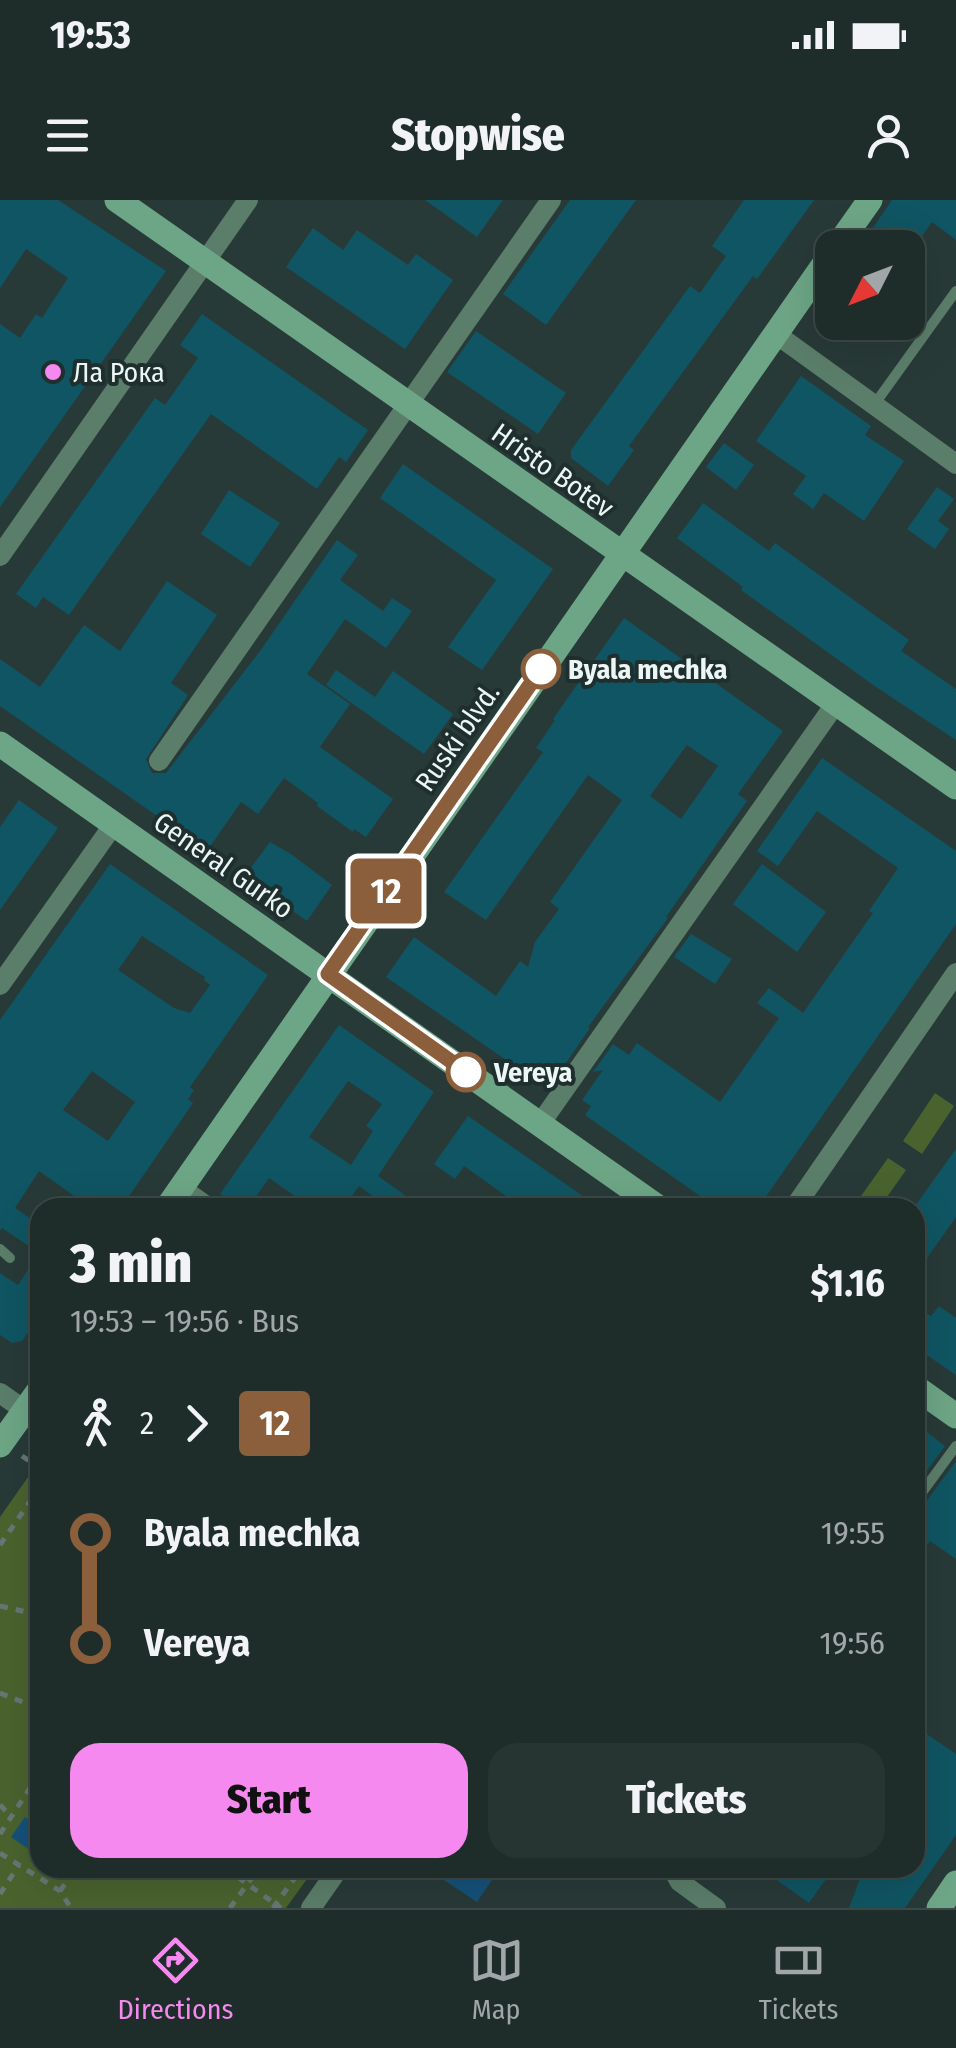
<!DOCTYPE html>
<html lang="en">
<head>
<meta charset="utf-8">
<style>
	body { margin:0; font-family:"Fira Sans Condensed",sans-serif; background:#263432; color:#f1f3f6; height:100vh; display:flex; flex-direction:column; font-size:38px; white-space:nowrap }
	* { box-sizing:border-box; margin:0 }
	p { font-size:32px; color:#a1a7a8 }
	.icon { flex:none; width:55px; height:55px; fill:none; stroke:currentColor; stroke-width:2; stroke-linecap:round; stroke-linejoin:round }
	.map { position:relative; flex:1; overflow:hidden }
	.side { position:absolute; left:30px; top:998px; width:895px; height:680px; display:flex; flex-direction:column; background:#1e2c2a; border-radius:30px; box-shadow:0 10px 40px #0002,0 0 0 2px #3c4847 }
	.side>* { flex:none }
	.badge { padding:0 20px; border-radius:8px; font-size:35px; line-height:65px }
	.needle { width:65px; rotate:228deg }
	.tools { position:absolute; left:815px; top:30px; display:grid; gap:20px }
	.tools a { display:grid; place-items:center; width:110px; height:110px; border-radius:20px; background:#1e2c2a; box-shadow:0 10px 40px #0002,0 0 0 2px #3c4847; font-size:50px }
	.map>.badge { position:absolute; translate:-50% -50%; box-shadow:0 0 0 5px #fff }
	.legs { display:flex; align-items:center; gap:15px; height:110px; padding:0 40px; font-size:32px }
	.legs p { margin-inline-start:auto }
	.overview { display:flex; align-items:center; justify-content:space-between; height:170px; padding:0 40px }
	h1 { font-size:55px; font-weight:800; line-height:75px }
	.button { display:flex; gap:20px; margin-top:auto; padding:20px 40px }
	.button a { flex:1; height:115px; border-radius:30px; background:#f589ef; color:#111; font-size:40px; font-weight:800; line-height:115px; text-align:center }
	.button a+a { background:#263432; color:#f1f3f6 }
	ul { padding:0 40px; list-style:none }
	li { display:flex; align-items:center; gap:35px; height:110px; font-size:38px }
	li i { display:grid; place-items:center; width:15px; height:100%; margin:0 12px; background:currentColor }
	li i::after { content:''; width:25px; height:25px; margin:-12px; border:8px solid; border-radius:50%; background:#1e2c2a }
	li p { margin-inline-start:auto }
	li:first-child i { background:linear-gradient(#0000 50%,currentColor 0) }
	li:last-child i { background:linear-gradient(currentColor 50%,#0000 0) }
	.status { display:flex; justify-content:space-between; align-items:center; height:70px; padding:0 50px; background:#1e2c2a; direction:ltr }
	.status svg { height:28px; fill:currentColor }
	header { display:flex; justify-content:space-between; align-items:center; height:130px; padding:0 40px; background:#1e2c2a; font-size:45px; font-weight:800 }
	.menu { display:flex; justify-content:space-around; align-items:center; height:140px; border-top:2px solid #3c4847; background:#1e2c2a; font-size:28px; color:#a1a7a8 }
	.menu a { display:grid; justify-items:center; gap:5px }
	.menu .selected { color:#f589ef }
	.map>svg:first-child { display:block }
	.green { fill:#4a632e }
	.water { fill:#15517a }
	.building { fill:#105563; fill-rule:evenodd }
	.lines { fill:none; stroke-linecap:round; stroke-linejoin:round }
	.path { stroke:#677775; stroke-width:5; stroke-dasharray:8 8; stroke-linecap:butt }
	.lane { stroke:#5b7e6a; stroke-width:10 }
	.street { stroke:#5b7e6a; stroke-width:20 }
	.secondary { stroke:#6da686; stroke-width:25 }
	.line-1-casing { stroke:#fff; stroke-width:22 }
	.line-1 { stroke:#8b5e3c; stroke-width:15 }
	.poi-dot { fill:#f589ef; stroke:#1e2f2e; stroke-width:4 }
	.stop-1-dot { fill:#fff; stroke:#8b5e3c; stroke-width:5 }
	.labels { text-anchor:middle; stroke-width:8; stroke-linejoin:round; paint-order:stroke }
	.poi-label { font-size:28px; fill:#ebf6f5; stroke:#1e2f2e; text-anchor:start }
	.street-label { font-size:28px; fill:#ebf6f5; stroke:#1e2f2e }
	.stop-label { font-size:28px; font-weight:bold; fill:#ebf6f5; stroke:#1e2f2e; text-anchor:start }
</style>
</head>
<body>
<div class="status"><b>19:53</b><svg viewBox="0 0 49 12"><path d="M0 12V9h3v3zM5 12V6h3v6zM10 12V3h3v9zM15 12V0h3v12zM26 1h20v11H26zM47 4h2v5h-2z"/></svg></div>
<header><svg class="icon" aria-label="menu" viewBox="0 0 24 24"><path d="M4 6h16M4 12h16M4 18h16"/></svg>Stopwise<svg class="icon" aria-label="person" viewBox="0 0 24 24"><circle cx="12" cy="8" r="4"/><path d="M4 21q1-7 8-7t8 7"/></svg></header>
<div class="map">
<svg width="956" height="1708" viewBox="0 0 956 1708">
	<rect width="100%" height="100%" fill="#283a38"/>
	<!-- green -->
	<g class="green">
		<path d="M 935,893 L 954,906 L 922,954 L 903,941 Z"/>
		<path d="M 888,958 L 906,970 L 880,1007 L 862,1007 L 856,1003 Z"/>
		<path d="M 40,1260 L 40,1668 L 315,1668 L 286,1708 L 0,1708 L 0,1317 Z"/>
	</g>
	<!-- water -->
	<g class="water">
		<path d="M 25,1617 L 40,1628 L 40,1657 L 11,1637 Z"/>
		<path d="M 426,1668 L 500,1668 L 477,1702 Z"/>
	</g>
	<!-- building -->
	<g class="building">
		<path d="M 0,0 L 58,0 L 166,71 L 0,307 L 0,124 L 20,138 L 36,114 L 42,118 L 68,78 L 26,49 L 0,88 Z"/>
		<path d="M 425,0 L 503,0 L 477,37 Z"/>
		<path d="M 570,0 L 636,0 L 546,125 L 503,94 Z"/>
		<path d="M 744,0 L 814,0 L 757,79 L 753,76 L 629,246 L 634,250 L 608,286 L 571,258 L 571,250 L 690,86 L 700,93 L 726,56 L 712,46 Z"/>
		<path d="M 892,0 L 956,0 L 956,40 L 932,22 L 914,48 L 859,48 Z"/>
		<path d="M 313,28 L 343,50 L 357,30 L 408,65 L 416,54 L 453,80 L 405,149 L 286,67 Z"/>
		<path d="M 202,114 L 368,230 L 346,262 L 339,257 L 317,289 L 211,214 L 69,415 L 43,397 L 36,408 L 16,394 L 155,198 L 165,205 L 198,158 L 180,145 Z"/>
		<path d="M 476,131 L 566,193 L 538,234 L 447,172 Z"/>
		<path d="M 801,176 L 871,226 L 865,235 L 904,261 L 864,321 L 824,293 L 813,309 L 793,294 L 806,276 L 756,241 Z"/>
		<path d="M 724,243 L 754,265 L 736,290 L 706,267 Z"/>
		<path d="M 403,264 L 553,369 L 482,470 L 448,447 L 496,380 L 380,298 Z"/>
		<path d="M 937,287 L 954,299 L 938,321 L 949,329 L 935,349 L 907,329 Z"/>
		<path d="M 229,290 L 280,323 L 250,367 L 201,334 Z"/>
		<path d="M 703,303 L 769,351 L 775,343 L 909,440 L 901,451 L 956,489 L 956,540 L 876,487 L 741,390 L 743,387 L 677,338 Z"/>
		<path d="M 337,340 L 358,355 L 340,380 L 383,411 L 392,398 L 412,411 L 386,448 L 345,419 L 307,474 L 350,504 L 320,547 L 393,599 L 366,637 L 354,629 L 353,632 L 317,606 L 318,603 L 284,578 L 258,614 L 241,602 L 207,651 L 0,506 L 0,459 L 40,487 L 84,425 L 120,451 L 167,381 L 217,415 L 171,483 L 188,495 L 146,559 L 152,573 L 166,573 L 260,451 Z"/>
		<path d="M 624,418 L 783,531 L 738,594 L 747,601 L 666,717 L 668,718 L 588,827 L 590,828 L 555,879 L 538,882 L 386,777 L 414,737 L 496,796 L 520,761 L 528,767 L 535,742 L 559,709 L 550,702 L 622,600 L 588,575 L 486,720 L 444,692 L 543,552 L 536,548 L 555,520 L 553,519 ZM 687,545 L 718,566 L 681,619 L 650,596 Z"/>
		<path d="M 336,470 L 375,497 L 393,471 L 453,514 L 424,554 L 326,485 Z"/>
		<path d="M 822,558 L 956,651 L 956,724 L 758,1008 L 717,1008 L 585,915 L 591,906 L 582,900 L 603,870 L 593,872 L 613,844 L 629,855 L 637,843 L 720,902 L 779,818 L 757,803 L 769,788 L 803,813 L 873,713 L 869,711 L 898,668 L 817,611 L 778,666 L 757,651 Z"/>
		<path d="M 19,600 L 58,628 L 0,710 L 0,627 Z"/>
		<path d="M 270,642 L 291,654 L 332,685 L 307,721 L 244,677 Z"/>
		<path d="M 110,664 L 268,775 L 190,887 L 194,890 L 188,899 L 193,903 L 121,1008 L 64,1008 L 73,995 L 39,971 L 15,1008 L 40,1025 L 40,1115 L 22,1141 L 12,1143 L 0,1135 L 0,1073 L 18,1085 L 39,1053 L 2,1028 L 0,1031 L 0,820 ZM 142,736 L 205,777 L 204,780 L 210,785 L 190,813 L 174,808 L 118,770 ZM 92,871 L 135,902 L 108,941 L 63,910 Z"/>
		<path d="M 762,664 L 826,712 L 797,752 L 733,704 Z"/>
		<path d="M 691,734 L 732,759 L 715,784 L 674,757 Z"/>
		<path d="M 339,825 L 434,892 L 378,976 L 423,1008 L 389,1008 L 359,986 L 344,1007 L 328,996 L 321,1008 L 312,1008 L 269,978 L 248,1008 L 240,1008 L 220,994 ZM 348,881 L 382,904 L 366,926 L 373,931 L 351,965 L 309,937 Z"/>
		<path d="M 468,916 L 600,1008 L 523,1008 L 464,966 L 455,979 L 434,964 Z"/>
		<path d="M 956,949 L 956,1017 L 915,1075 L 915,1006 Z"/>
		<path d="M 939,1106 L 956,1118 L 956,1175 L 915,1147 L 915,1107 L 931,1116 Z"/>
		<path d="M 915,1223 L 945,1246 L 915,1287 Z"/>
		<path d="M 956,1261 L 956,1359 L 930,1341 L 915,1363 L 915,1311 L 922,1307 Z"/>
		<path d="M 915,1526 L 956,1554 L 956,1635 L 905,1708 L 849,1708 L 864,1668 L 915,1668 Z"/>
		<path d="M 760,1668 L 834,1668 L 809,1703 Z"/>
	</g>
	<g class="lines">
		<!-- path -->
		<g class="path">
			<path d="M 22,1256 L 40,1268"/>
			<path d="M 0,1345 L 40,1287"/>
			<path d="M 0,1406 L 40,1415"/>
			<path d="M 0,1493 L 40,1509"/>
			<path d="M 30,1588 L 40,1570"/>
			<path d="M 0,1605 L 11,1616"/>
			<path d="M 0,1634 L 30,1588 L 40,1594"/>
			<path d="M 0,1653 L 60,1691 L 71,1708"/>
			<path d="M 225,1668 L 281,1708"/>
			<path d="M 642,1668 L 653,1675"/>
			<path d="M 60,1691 L 76,1668"/>
			<path d="M 0,1694 L 19,1665"/>
			<path d="M 230,1708 L 259,1668"/>
			<path d="M 273,1708 L 302,1668"/>
		</g>
		<!-- lane -->
		<g class="lane">
			<path d="M 874,205 L 956,91"/>
			<path d="M 0,1049 L 10,1058"/>
			<path d="M 915,1302 L 956,1246"/>
		</g>
		<!-- street -->
		<g class="street">
			<path d="M 776,134 L 956,264"/>
			<path d="M 0,356 L 248,0"/>
			<path d="M 159,561 L 551,0"/>
			<path d="M 0,785 L 114,624"/>
			<path d="M 540,924 L 836,503"/>
			<path d="M 181,988 L 209,1008"/>
			<path d="M 794,1008 L 956,773"/>
			<path d="M 0,1193 L 40,1221"/>
			<path d="M 672,1668 L 680,1682 L 716,1708"/>
			<path d="M 311,1708 L 339,1668"/>
		</g>
		<!-- secondary -->
		<g class="secondary">
			<path d="M 117,0 L 956,587"/>
			<path d="M 836,48 L 870,0"/>
			<path d="M 0,544 L 659,1008"/>
			<path d="M 167,1008 L 832,53"/>
			<path d="M 915,1187 L 956,1216"/>
			<path d="M 0,1245 L 40,1189"/>
			<path d="M 939,1708 L 956,1683"/>
		</g>
	</g>
	<g class="lines">
		<defs>
			<path id="line-1" d="M 466,872 L 328,774 L 541,469"/>
		</defs>
		<!-- line-1 casing -->
		<use href="#line-1" class="line-1-casing"/>
		<!-- line-1 -->
		<use href="#line-1" class="line-1"/>
	</g>
	<!-- markers -->
	<circle class="poi-dot" cx="53" cy="172" r="10"/>
	<g class="stop-1-dot">
		<circle cx="541" cy="469" r="18"/>
		<circle cx="466" cy="872" r="18"/>
	</g>
	<g class="labels">
		<!-- poi labels -->
		<g class="poi-label">
			<text x="73" y="182">Ла Рока</text>
		</g>
		<!-- street labels -->
		<g class="street-label">
			<text transform="translate(553 270) rotate(35)" y="10">Hristo Botev</text>
			<text transform="translate(457 537) rotate(-55)" y="10">Ruski blvd.</text>
			<text transform="translate(224 665) rotate(35)" y="10">General Gurko</text>
		</g>
		<!-- stop labels -->
		<g class="stop-label">
			<text x="568" y="479">Byala mechka</text>
			<text x="494" y="882">Vereya</text>
		</g>
	</g>
</svg>
<div class="tools">
<a><svg class="needle" viewBox="-14 -14 28 28"><path d="M0-13l5 13h-10z" fill="#e53935"/><path d="M0 13l5-13h-10z" fill="#a1a7a8"/></svg></a>
</div>
<b class="badge" style="left:386px;top:691px;background:#8b5e3c;color:#fff">12</b>
<section class="side">
<div class="overview"><div><h1>3 min</h1><p>19:53 – 19:56 · Bus</p></div><b>$1.16</b></div>
<div class="legs"><svg class="icon" aria-label="walk" viewBox="0 0 24 24"><circle cx="13" cy="4" r="2"/><path d="M13 8l-2 6 4 7M11 14l-3 7M7 12l3-4h3l4 4"/></svg>2<svg class="icon" aria-label="forward" viewBox="0 0 24 24"><path d="M9 5l7 7-7 7"/></svg><b class="badge" style="background:#8b5e3c;color:#fff">12</b></div>
<ul>
<li><i style="color:#8b5e3c"></i><b>Byala mechka</b><p>19:55</p></li>
<li><i style="color:#8b5e3c"></i><b>Vereya</b><p>19:56</p></li>
</ul>
<div class="button"><a>Start</a><a>Tickets</a></div>
</section>
</div>
<nav class="menu">
<a class="selected"><svg class="icon" aria-label="directions" viewBox="0 0 24 24"><path d="M12 3l9 9-9 9-9-9zM9 14v-3h6M13 9l2 2-2 2"/></svg>Directions</a>
<a><svg class="icon" aria-label="map" viewBox="0 0 24 24"><path d="M3 6l6-2 6 2 6-2v14l-6 2-6-2-6 2zM9 4v14M15 6v14"/></svg>Map</a>
<a><svg class="icon" aria-label="tickets" viewBox="0 0 24 24"><path d="M3 7h18v10H3zM15 7v10"/></svg>Tickets</a>
</nav>
</body>
</html>
